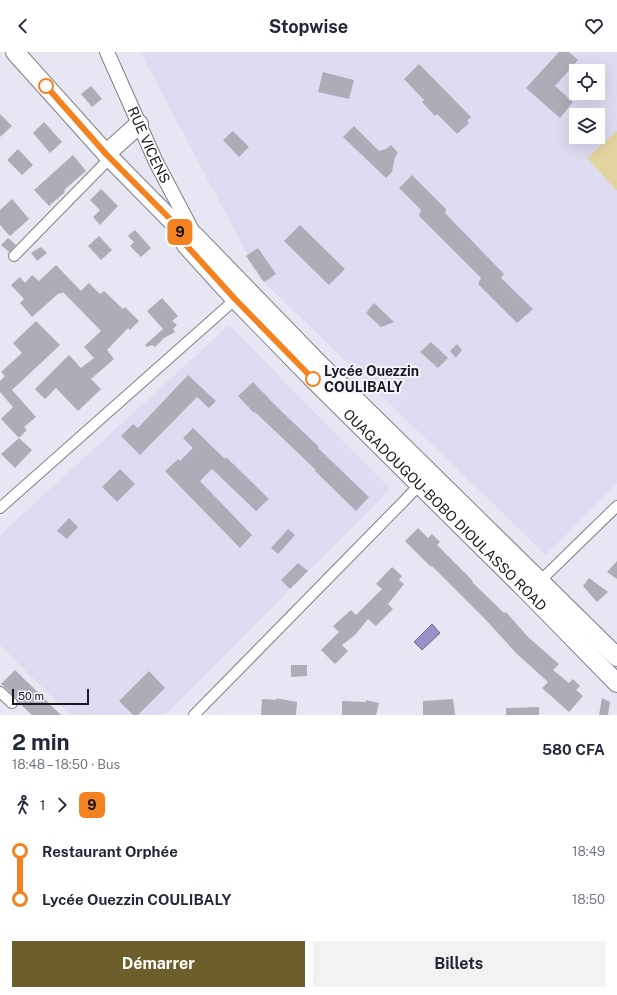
<!DOCTYPE html>
<html lang="fr">
<head>
<meta charset="utf-8">
<style>
	body { margin:0; font-family:"Public Sans",sans-serif; background:#f2f2f3; color:#1f2937; height:100vh; display:flex; flex-direction:column; font-size:15px; white-space:nowrap }
	* { box-sizing:border-box; margin:0 }
	p { font-size:13px; color:#747a83 }
	.icon { flex:none; width:22px; height:22px; fill:none; stroke:currentColor; stroke-width:2; stroke-linecap:round; stroke-linejoin:round }
	.map { position:relative; height:663px; overflow:hidden }
	.side { display:flex; flex-direction:column; background:#fff; flex:1 }
	.side>* { flex:none }
	.badge { padding:0 8px; border-radius:6px; font-size:14px; line-height:26px }
	.controls { position:absolute; left:569px; top:12px; display:grid; gap:8px }
	.controls a { display:grid; place-items:center; width:36px; height:36px; border-radius:0px; background:#fff; box-shadow:0 4px 16px #0002; font-size:20px }
	.scale { position:absolute; left:12px; bottom:10px; width:77px; box-sizing:border-box; padding-left:4px; border:2px solid #1a1a1e; border-top:0; font-size:11px; line-height:14px; white-space:nowrap; color:#1a1a1e; -webkit-text-stroke:3px #f5f4fe; paint-order:stroke }
	.map>.badge { position:absolute; translate:-50% -50%; box-shadow:0 0 0 2px #fff }
	.legs { display:flex; align-items:center; gap:6px; height:44px; padding:0 12px; font-size:13px }
	.legs p { margin-inline-start:auto }
	.head { display:flex; align-items:center; justify-content:space-between; height:68px; padding:0 12px }
	h1 { font-size:22px; font-weight:700; line-height:30px }
	.action { display:flex; gap:8px; margin-top:auto; padding:8px 12px }
	.action a { flex:1; height:46px; border-radius:0px; background:#6c5f2c; color:#fff; font-size:16px; font-weight:700; line-height:46px; text-align:center }
	.action a+a { background:#f2f2f3; color:#1f2937 }
	ul { padding:0 12px; list-style:none }
	li { display:flex; align-items:center; gap:14px; height:48px; font-size:15px }
	li i { display:grid; place-items:center; width:6px; height:100%; margin:0 5px; background:currentColor }
	li i::after { content:''; width:10px; height:10px; margin:-5px; border:3px solid; border-radius:50%; background:#fff }
	li p { margin-inline-start:auto }
	li:first-child i { background:linear-gradient(#0000 50%,currentColor 0) }
	li:last-child i { background:linear-gradient(currentColor 50%,#0000 0) }
	header { display:flex; justify-content:space-between; align-items:center; height:52px; padding:0 12px; background:#fff; font-size:18px; font-weight:700 }
	.map>svg:first-child { display:block }
	.built { fill:#dddcf0; fill-rule:evenodd }
	.green { fill:#e3d59f }
	.water { fill:#9892c9; stroke:#726e96 }
	.building { fill:#adadb8 }
	.lines { fill:none; stroke-linecap:round; stroke-linejoin:round }
	.street-casing { stroke:#7f7f8a; stroke-width:12 }
	.secondary-casing { stroke:#7f7f8a; stroke-width:16 }
	.highway-casing { stroke:#7f7f8a; stroke-width:20 }
	.street { stroke:#fff; stroke-width:10 }
	.secondary { stroke:#fff; stroke-width:14 }
	.highway { stroke:#fff; stroke-width:18 }
	.line-1-casing { stroke:#fff; stroke-width:9 }
	.line-1 { stroke:#f58220; stroke-width:6 }
	.stop-1-dot { fill:#fff; stroke:#f58220; stroke-width:2 }
	.labels { text-anchor:middle; stroke-width:4; stroke-linejoin:round; paint-order:stroke }
	.street-label { font-size:14px; fill:#1a1a1e; stroke:#f5f4fe }
	.stop-label { font-size:14px; font-weight:bold; fill:#1a1a1e; stroke:#f5f4fe; text-anchor:start }
</style>
</head>
<body>
<header><svg class="icon" aria-label="back" viewBox="0 0 24 24"><path d="M15 5l-7 7 7 7"/></svg>Stopwise<svg class="icon" aria-label="heart" viewBox="0 0 24 24"><path d="M12 20l-8-8c-3-5 5-10 8-4 3-6 11-1 8 4z"/></svg></header>
<div class="map">
<svg width="617" height="663" viewBox="0 0 617 663">
	<rect width="100%" height="100%" fill="#e7e7f3"/>
	<!-- built -->
	<g class="built">
		<path d="M 140,0 L 617,0 L 617,431 L 546,503 L 264,230 L 261,228 ZM 576,19 L 598,19 L 598,41 L 576,41 ZM 576,63 L 598,63 L 598,85 L 576,85 Z"/>
		<path d="M 229,273 L 390,437 L 169,659 L 161,663 L 70,663 L 0,593 L 0,483 Z"/>
	</g>
	<!-- green -->
	<path class="green" d="M 617,79 L 617,139 L 587,106 Z"/>
	<!-- water -->
	<path class="water" d="M 432,572 L 440,581 L 422,598 L 414,590 Z"/>
	<!-- building -->
	<g class="building">
		<path d="M 559,0 L 569,0 L 578,8 L 555,34 L 573,50 L 560,66 L 526,36 Z"/>
		<path d="M 419,12 L 471,65 L 467,69 L 469,71 L 457,82 L 437,62 L 435,64 L 422,50 L 424,48 L 404,27 Z"/>
		<path d="M 323,20 L 354,28 L 349,47 L 318,40 Z"/>
		<path d="M 91,34 L 102,47 L 92,55 L 81,42 Z"/>
		<path d="M 0,62 L 12,74 L 0,85 Z"/>
		<path d="M 44,70 L 62,90 L 50,101 L 33,81 Z"/>
		<path d="M 354,74 L 379,99 L 386,97 L 391,93 L 398,101 L 395,105 L 392,120 L 386,126 L 343,85 Z"/>
		<path d="M 233,79 L 249,95 L 239,105 L 223,88 Z"/>
		<path d="M 18,97 L 33,113 L 22,123 L 7,108 Z"/>
		<path d="M 73,103 L 86,119 L 64,138 L 65,140 L 49,154 L 34,138 Z"/>
		<path d="M 412,123 L 446,157 L 445,161 L 504,222 L 501,226 L 533,257 L 517,271 L 478,232 L 481,226 L 419,164 L 421,158 L 399,136 Z"/>
		<path d="M 101,137 L 118,154 L 100,173 L 93,165 L 100,158 L 90,148 Z"/>
		<path d="M 12,147 L 29,167 L 10,184 L 0,173 L 0,158 Z"/>
		<path d="M 300,173 L 345,217 L 329,233 L 284,189 Z"/>
		<path d="M 135,178 L 151,196 L 141,205 L 130,194 L 134,190 L 128,184 Z"/>
		<path d="M 99,184 L 112,198 L 101,208 L 88,194 Z"/>
		<path d="M 8,186 L 16,193 L 9,200 L 1,193 Z"/>
		<path d="M 41,195 L 47,201 L 37,209 L 31,201 Z"/>
		<path d="M 258,196 L 276,222 L 264,230 L 246,204 Z"/>
		<path d="M 56,213 L 81,239 L 89,231 L 100,242 L 104,239 L 123,257 L 125,255 L 139,269 L 130,278 L 128,276 L 107,298 L 114,307 L 91,327 L 101,337 L 78,359 L 56,336 L 45,347 L 35,337 L 69,303 L 81,316 L 94,306 L 84,295 L 101,279 L 63,240 L 61,242 L 59,241 L 32,265 L 20,251 L 24,247 L 11,233 L 20,225 L 25,231 L 32,223 L 39,229 Z"/>
		<path d="M 162,246 L 178,264 L 172,269 L 177,273 L 173,277 L 175,280 L 164,286 L 155,295 L 152,293 L 147,295 L 145,293 L 163,277 L 147,259 Z"/>
		<path d="M 374,251 L 394,270 L 381,275 L 366,261 Z"/>
		<path d="M 36,269 L 60,293 L 12,338 L 36,365 L 24,375 L 27,378 L 19,386 L 1,367 L 13,355 L 0,340 L 0,329 L 5,324 L 1,320 L 22,301 L 13,291 Z"/>
		<path d="M 431,290 L 448,306 L 438,316 L 420,300 Z"/>
		<path d="M 457,292 L 462,298 L 456,306 L 450,299 Z"/>
		<path d="M 188,323 L 216,349 L 209,356 L 197,345 L 140,403 L 121,384 L 133,372 L 138,376 Z"/>
		<path d="M 253,330 L 277,355 L 319,395 L 318,396 L 369,445 L 356,459 L 315,419 L 316,418 L 255,360 L 254,361 L 238,344 Z"/>
		<path d="M 193,376 L 225,407 L 226,405 L 269,447 L 256,459 L 212,417 L 200,429 L 252,483 L 240,496 L 165,419 L 178,407 L 180,409 L 193,396 L 183,386 Z"/>
		<path d="M 19,386 L 32,398 L 15,416 L 1,402 Z"/>
		<path d="M 120,417 L 135,432 L 117,450 L 102,435 Z"/>
		<path d="M 69,466 L 78,475 L 67,487 L 57,479 Z"/>
		<path d="M 418,476 L 428,486 L 432,482 L 440,490 L 437,493 L 473,529 L 472,530 L 504,561 L 506,560 L 528,585 L 559,612 L 553,618 L 569,631 L 573,627 L 580,634 L 576,638 L 583,644 L 569,660 L 542,636 L 548,630 L 517,602 L 486,568 L 432,514 L 431,515 L 405,489 Z"/>
		<path d="M 288,477 L 295,483 L 278,502 L 271,496 Z"/>
		<path d="M 617,509 L 617,527 L 607,520 Z"/>
		<path d="M 298,511 L 308,519 L 290,537 L 281,528 Z"/>
		<path d="M 392,515 L 402,524 L 399,528 L 404,532 L 388,552 L 393,557 L 376,574 L 368,567 L 355,583 L 342,593 L 348,599 L 335,612 L 321,598 L 339,580 L 333,574 L 351,558 L 356,563 L 382,537 L 376,532 Z"/>
		<path d="M 589,526 L 608,540 L 597,550 L 583,534 Z"/>
		<path d="M 291,613 L 307,613 L 307,624 L 291,625 Z"/>
		<path d="M 15,618 L 61,663 L 32,663 L 18,650 L 16,646 L 1,632 Z"/>
		<path d="M 149,619 L 165,636 L 138,663 L 133,663 L 119,649 Z"/>
		<path d="M 275,646 L 297,650 L 296,663 L 261,663 L 262,647 L 277,648 Z"/>
		<path d="M 602,646 L 610,650 L 608,663 L 599,663 Z"/>
		<path d="M 453,647 L 455,663 L 423,663 L 423,649 Z"/>
		<path d="M 366,648 L 379,651 L 376,663 L 342,663 L 342,649 L 366,650 Z"/>
		<path d="M 539,655 L 539,663 L 506,663 L 506,656 Z"/>
	</g>
	<g class="lines">
		<defs>
			<g id="street">
				<path d="M 14,204 L 110,106"/>
				<path d="M 0,456 L 238,245"/>
				<path d="M 537,532 L 617,454"/>
				<path d="M 0,640 L 12,651"/>
				<path d="M 194,663 L 404,449 L 422,430"/>
			</g>
			<g id="secondary">
				<path id="s1" d="M 107,0 L 156,110 L 195,184"/>
			</g>
			<g id="highway">
				<path d="M 15,0 L 110,106 L 175,172 L 195,184 L 321,314 L 617,605"/>
				<path d="M 106,102 L 139,72"/>
				<path id="s2" d="M 184,189 L 186,193 L 235,247 L 313,327 L 529,541 L 617,631"/>
			</g>
		</defs>
		<!-- street casing -->
		<use href="#street" class="street-casing"/>
		<!-- secondary casing -->
		<use href="#secondary" class="secondary-casing"/>
		<!-- highway casing -->
		<use href="#highway" class="highway-casing"/>
		<!-- street -->
		<use href="#street" class="street"/>
		<!-- secondary -->
		<use href="#secondary" class="secondary"/>
		<!-- highway -->
		<use href="#highway" class="highway"/>
	</g>
	<g class="lines">
		<defs>
			<path id="line-1" d="M 46,34 L 106,102 L 175,172 L 186,193 L 235,247 L 313,327"/>
		</defs>
		<!-- line-1 casing -->
		<use href="#line-1" class="line-1-casing"/>
		<!-- line-1 -->
		<use href="#line-1" class="line-1"/>
	</g>
	<!-- markers -->
	<g class="stop-1-dot">
		<circle cx="46" cy="34" r="7"/>
		<circle cx="313" cy="327" r="7"/>
	</g>
	<g class="labels">
		<!-- street labels -->
		<g class="street-label">
			<text dy="5" stroke="none"><textPath href="#s1" startOffset="102">RUE VICENS</textPath></text>
			<text dy="5" stroke="none"><textPath href="#s2" startOffset="375">OUAGADOUGOU-BOBO DIOULASSO ROAD</textPath></text>
		</g>
		<!-- stop labels -->
		<g class="stop-label">
			<text x="324" y="324">Lycée Ouezzin<tspan x="324" dy="16">COULIBALY</tspan></text>
		</g>
	</g>
</svg>
<div class="controls">
<a><svg class="icon" aria-label="locate" viewBox="0 0 24 24"><circle cx="12" cy="12" r="6"/><path d="M12 2v4M12 18v4M2 12h4M18 12h4"/></svg></a>
<a><svg class="icon" aria-label="layers" viewBox="0 0 24 24"><path d="M12 4l9 5-9 5-9-5zM3 14l9 5 9-5"/></svg></a>
</div>
<div class="scale">50 m</div>
<b class="badge" style="left:180px;top:180px;background:#f58220;color:#111">9</b>
</div>
<section class="side">
<div class="head"><div><h1>2 min</h1><p>18:48 – 18:50 · Bus</p></div><b>580 CFA</b></div>
<div class="legs"><svg class="icon" aria-label="walk" viewBox="0 0 24 24"><circle cx="13" cy="4" r="2"/><path d="M13 8l-2 6 4 7M11 14l-3 7M7 12l3-4h3l4 4"/></svg>1<svg class="icon" aria-label="forward" viewBox="0 0 24 24"><path d="M9 5l7 7-7 7"/></svg><b class="badge" style="background:#f58220;color:#111">9</b></div>
<ul>
<li><i style="color:#f58220"></i><b>Restaurant Orphée</b><p>18:49</p></li>
<li><i style="color:#f58220"></i><b>Lycée Ouezzin COULIBALY</b><p>18:50</p></li>
</ul>
<div class="action"><a>Démarrer</a><a>Billets</a></div>
</section>
</body>
</html>
